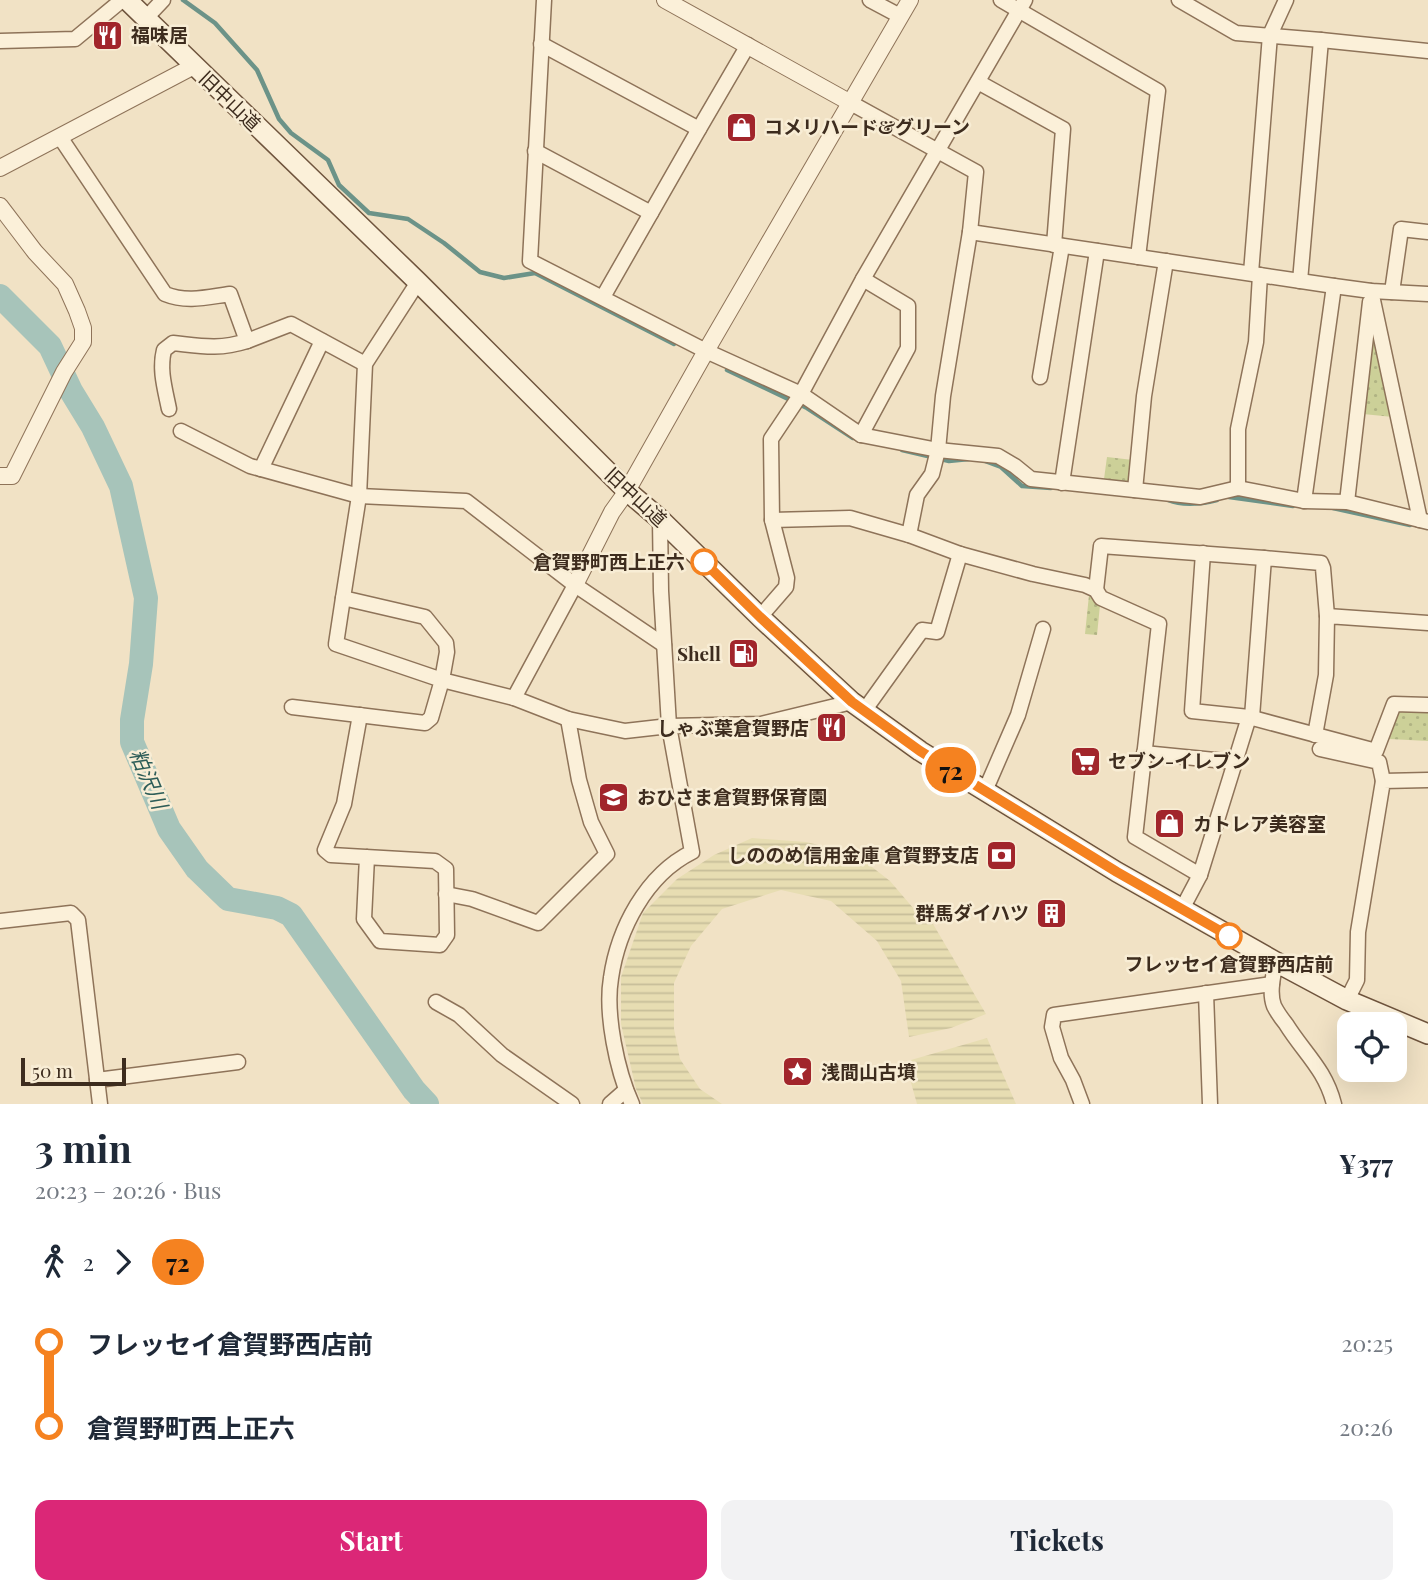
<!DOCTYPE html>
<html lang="en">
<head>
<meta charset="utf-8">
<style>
	body { margin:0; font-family:"Playfair Display","Noto Sans JP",serif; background:#f2f2f3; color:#1f2937; height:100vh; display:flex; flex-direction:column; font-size:26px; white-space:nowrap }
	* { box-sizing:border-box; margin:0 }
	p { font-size:23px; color:#747a83 }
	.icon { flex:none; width:38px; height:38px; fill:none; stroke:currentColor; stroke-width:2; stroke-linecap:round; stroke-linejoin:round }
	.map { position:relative; height:1104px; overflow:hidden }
	.side { display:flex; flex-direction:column; background:#fff; flex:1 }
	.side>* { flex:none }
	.badge { padding:0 14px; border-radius:23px; font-size:24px; line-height:46px }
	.tools { position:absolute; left:1337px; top:1012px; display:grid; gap:14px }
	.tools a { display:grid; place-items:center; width:70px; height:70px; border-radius:14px; background:#fff; box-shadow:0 7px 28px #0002; font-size:35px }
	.scale { position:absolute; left:21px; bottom:18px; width:105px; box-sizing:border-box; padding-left:7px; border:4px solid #3d2c1e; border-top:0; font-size:19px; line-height:24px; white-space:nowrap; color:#3d2c1e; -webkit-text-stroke:5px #f8edd5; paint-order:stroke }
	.map>.badge { position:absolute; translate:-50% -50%; box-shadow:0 0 0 4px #fff }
	.legs { display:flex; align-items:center; gap:10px; height:77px; padding:0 35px; font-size:23px }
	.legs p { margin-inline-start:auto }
	.headline { display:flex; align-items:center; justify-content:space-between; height:119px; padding:0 35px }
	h1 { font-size:38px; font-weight:700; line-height:52px }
	.primary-button { display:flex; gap:14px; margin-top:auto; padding:14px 35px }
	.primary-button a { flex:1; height:80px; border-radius:14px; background:#db2777; color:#fff; font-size:28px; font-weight:700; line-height:80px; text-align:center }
	.primary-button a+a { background:#f2f2f3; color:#1f2937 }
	ul { padding:0 35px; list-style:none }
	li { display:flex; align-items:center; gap:24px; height:84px; font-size:26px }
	li i { display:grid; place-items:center; width:10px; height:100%; margin:0 9px; background:currentColor }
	li i::after { content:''; width:18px; height:18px; margin:-9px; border:5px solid; border-radius:50%; background:#fff }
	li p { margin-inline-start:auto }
	li:first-child i { background:linear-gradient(#0000 50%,currentColor 0) }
	li:last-child i { background:linear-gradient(currentColor 50%,#0000 0) }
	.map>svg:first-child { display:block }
	.farmland { fill:url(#farmland-rules) }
	.park { fill:url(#park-dots) }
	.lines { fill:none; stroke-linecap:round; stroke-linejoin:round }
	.stream { stroke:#6c9388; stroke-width:4.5 }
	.river { stroke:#a7c4ba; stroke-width:24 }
	.minor-casing { stroke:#8e7359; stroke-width:17 }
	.tertiary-casing { stroke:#8e7359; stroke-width:18 }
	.secondary-casing { stroke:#6f543d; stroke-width:22 }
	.minor { stroke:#fbf0d9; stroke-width:14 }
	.tertiary { stroke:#fbf0d9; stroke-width:16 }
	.secondary { stroke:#fbf0d9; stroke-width:19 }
	.line-1-casing { stroke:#fff; stroke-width:16 }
	.line-1 { stroke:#f58220; stroke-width:10 }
	.stop-1-dot { fill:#fff; stroke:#f58220; stroke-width:3.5 }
	.labels { text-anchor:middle; stroke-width:5; stroke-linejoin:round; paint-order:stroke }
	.poi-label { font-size:19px; font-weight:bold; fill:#3d2c1e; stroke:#f8edd5; text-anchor:start }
	.street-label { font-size:19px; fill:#3d2c1e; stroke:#f8edd5 }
	.stop-label { font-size:19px; font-weight:bold; fill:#3d2c1e; stroke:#f8edd5; text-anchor:end }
	.water-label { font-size:21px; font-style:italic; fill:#2d5d58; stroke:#f8edd5 }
</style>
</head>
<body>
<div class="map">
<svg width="1428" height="1104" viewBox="0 0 1428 1104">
	<defs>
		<pattern id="farmland-rules" width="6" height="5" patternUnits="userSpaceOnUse" patternTransform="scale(1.75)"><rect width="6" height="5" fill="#e7ddb2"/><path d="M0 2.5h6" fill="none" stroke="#c7be99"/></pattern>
		<pattern id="park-dots" width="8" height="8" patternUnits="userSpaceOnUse" patternTransform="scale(1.75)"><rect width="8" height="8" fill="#ccd098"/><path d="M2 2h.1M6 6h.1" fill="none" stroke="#b0b383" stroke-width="1.8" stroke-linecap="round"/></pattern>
	</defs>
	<rect width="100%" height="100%" fill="#f1e2c5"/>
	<!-- farmland -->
	<g class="farmland">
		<path d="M 752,838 L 806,842 L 854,853 L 890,881 L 920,916 L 926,912 L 986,1014 L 951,1028 L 909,1037 L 901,981 L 877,941 L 831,901 L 781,890 L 722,909 L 691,946 L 674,983 L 674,1029 L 680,1059 L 700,1089 L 722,1104 L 643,1104 L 636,1089 L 621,1024 L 621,977 L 643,913 L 677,879 L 714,855 Z"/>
		<path d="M 987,1038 L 1016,1104 L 917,1104 L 908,1072 L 911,1060 Z"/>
	</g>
	<!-- park -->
	<g class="park">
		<path d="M 1373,316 L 1393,417 L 1363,414 Z"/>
		<path d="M 1107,457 L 1133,460 L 1130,482 L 1104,479 Z"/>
		<path d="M 1089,595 L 1094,596 L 1100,605 L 1097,635 L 1085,634 Z"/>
		<path d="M 1402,709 L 1428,710 L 1428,741 L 1389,739 L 1397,712 Z"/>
	</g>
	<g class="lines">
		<!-- stream -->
		<g class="stream">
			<path d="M 183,0 L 215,23 L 257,70 L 279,119 L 291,133 L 328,160 L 339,185 L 369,213 L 408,219 L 444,243 L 480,272 L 504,278 L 535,273 L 674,344"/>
			<path d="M 727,370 L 807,408 L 853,438"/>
			<path d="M 902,450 L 949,461 L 969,459"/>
			<path d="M 985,461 L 1001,467 L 1022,486 L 1051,488"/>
			<path d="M 1229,497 L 1293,506"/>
			<path d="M 1168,500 C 1183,506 1201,504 1217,500"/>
			<path d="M 1333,508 L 1410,525"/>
		</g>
		<!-- river -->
		<path class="river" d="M 0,296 L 50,346 L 71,391 L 93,427 L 121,486 L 146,598 L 141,664 L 132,720 L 132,742 L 169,829 L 197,869 L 228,899 L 277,908 L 291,915 L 414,1090 L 427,1104"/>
		<defs>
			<g id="minor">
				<path d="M 544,0 L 530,261 L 706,351 L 801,394 L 861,435 L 938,450 L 998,456 L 1015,466 L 1031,479 L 1200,497 L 1238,488 L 1304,501 L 1347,502 L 1428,522"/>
				<path d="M 870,0 L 900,16"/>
				<path d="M 1001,0 L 1158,91 L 1138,257"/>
				<path d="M 1179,0 L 1236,33 L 1321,40 L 1428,51"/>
				<path d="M 146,18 L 163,0"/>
				<path d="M 0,41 L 75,39 L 122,0"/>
				<path d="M 541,44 L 699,129"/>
				<path d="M 978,82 L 1063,129 L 1054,245"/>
				<path d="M 849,102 L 976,172 L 970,232 L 943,396 L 938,450 L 932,474 L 917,495 L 909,535"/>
				<path d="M 60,137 L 165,294 C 187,303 208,297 230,294 L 247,341 L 291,324 L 365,364"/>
				<path d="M 535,151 L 651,213"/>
				<path d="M 970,232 L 1334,286 L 1371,291 L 1428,294"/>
				<path d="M 1251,273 L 1270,35 L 1286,0"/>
				<path d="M 1300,281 L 1321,40"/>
				<path d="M 418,282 L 365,364 L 359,496 L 343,598 L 425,617 L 446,643 L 447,652 L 442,680 L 514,698 L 568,719 L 625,731 L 669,726 L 761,724 L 852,702"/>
				<path d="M 1371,291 L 1420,520"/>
				<path d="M 1392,292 L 1401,229 L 1428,232"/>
				<path d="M 603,297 L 699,129 L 748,45"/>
				<path d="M 1040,377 L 1062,246"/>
				<path d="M 169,409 C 165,389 159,370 164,350 L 173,343 C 201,346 219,350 247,341"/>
				<path d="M 181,431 L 250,466 L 359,496 L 466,501 L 575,585 L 664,645"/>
				<path d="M 861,435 L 908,348 L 908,306 L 863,279"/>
				<path d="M 261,469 L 322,341"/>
				<path d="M 1062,483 L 1097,251"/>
				<path d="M 1238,488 L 1238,429 L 1256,342 L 1260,275"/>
				<path d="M 1135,490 L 1144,396 L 1166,261"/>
				<path d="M 1304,501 L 1334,286"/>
				<path d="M 1347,502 L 1370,302"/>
				<path d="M 772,520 L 850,518 L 909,535 L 960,554 L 1033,574 L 1085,585 L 1096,590 L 1101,598 L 1159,624 L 1135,837 L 1200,875"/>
				<path d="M 1203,553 L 1192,711 L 1249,717"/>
				<path d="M 1096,590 L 1101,546 L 1264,558"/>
				<path d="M 760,617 L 786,587 L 787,578 L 772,520 L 771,439 L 801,394 L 863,279 L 1025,0"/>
				<path d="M 514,698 L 575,585"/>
				<path d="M 292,707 L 425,723 L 431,718 L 442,680 L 336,644 L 343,598"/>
				<path d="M 864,711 L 922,630 L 937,632 L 960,554"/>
				<path d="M 360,715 L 344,804 L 325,850 L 331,855 L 435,861 L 446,869 L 447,935 L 440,945 L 380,941 L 364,919 L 367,857"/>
				<path d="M 1252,717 L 1264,558 L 1321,563 L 1323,568 L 1327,616"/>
				<path d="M 1315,735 L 1326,675 L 1327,616 L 1428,623"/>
				<path d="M 1320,749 L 1379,762 L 1383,781"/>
				<path d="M 1144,753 L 1235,762"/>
				<path d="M 985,791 L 1018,715 L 1043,629"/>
				<path d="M 446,894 L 472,899 L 538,923 L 607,854 L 591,822 L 579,780 L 568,719"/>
				<path d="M 1182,909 L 1200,875 L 1249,717 L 1376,751 L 1394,704 L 1428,705"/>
				<path d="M 0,921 L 71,913 L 78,920 L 100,1104"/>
				<path d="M 1276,962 C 1273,976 1269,993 1274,1006 C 1277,1012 1282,1019 1286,1024 C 1304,1053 1325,1069 1334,1104"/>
				<path d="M 1206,993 L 1210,1104"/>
				<path d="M 1347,1000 L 1357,980 L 1358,932 L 1383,781 L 1428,780"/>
				<path d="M 436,1002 L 459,1015 L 502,1055 L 572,1104"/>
				<path d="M 97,1080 L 238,1062"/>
				<path d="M 610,1104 L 626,1090"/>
				<path d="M 632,1104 C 617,1071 605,1014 611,978 C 618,929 646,875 692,852 L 669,726 L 661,591 L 660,519"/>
				<path d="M 1082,1104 L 1073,1080 L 1061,1058 L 1052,1027 L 1054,1015 L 1272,984"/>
			</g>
			<g id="tertiary">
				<path d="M 665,0 L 849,102"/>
				<path d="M 0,168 L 194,66"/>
				<path d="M 0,206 L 35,252 L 65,284 L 77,311 L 83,328 L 83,342 L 64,372 L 12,476 L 0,476"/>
				<path d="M 575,585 L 612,512 L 627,491 L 706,351 L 910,0"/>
			</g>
			<path id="secondary" d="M 127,0 L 418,282 L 627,491 L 660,519 L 760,617 L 852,702 L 920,751 L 1117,872 L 1276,962 L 1347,1000 L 1428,1034"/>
		</defs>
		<!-- minor casing -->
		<use href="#minor" class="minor-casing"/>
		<!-- tertiary casing -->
		<use href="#tertiary" class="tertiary-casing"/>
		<!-- secondary casing -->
		<use href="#secondary" class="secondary-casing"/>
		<!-- minor -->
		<use href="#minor" class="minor"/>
		<!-- tertiary -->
		<use href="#tertiary" class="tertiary"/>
		<!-- secondary -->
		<use href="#secondary" class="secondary"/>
	</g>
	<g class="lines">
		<defs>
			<path id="line-1" d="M 704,562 L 760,617 L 852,702 L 920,751 L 1117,872 L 1229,936"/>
		</defs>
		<!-- line-1 casing -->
		<use href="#line-1" class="line-1-casing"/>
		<!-- line-1 -->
		<use href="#line-1" class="line-1"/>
	</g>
	<!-- icons -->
	<defs>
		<symbol id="restaurant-square" viewBox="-11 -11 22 22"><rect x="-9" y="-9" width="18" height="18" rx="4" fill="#a1252b" stroke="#f8edd5"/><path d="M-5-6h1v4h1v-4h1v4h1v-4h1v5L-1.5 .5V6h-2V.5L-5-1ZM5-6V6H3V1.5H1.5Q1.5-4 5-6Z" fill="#fff"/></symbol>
		<symbol id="shop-square" viewBox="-11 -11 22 22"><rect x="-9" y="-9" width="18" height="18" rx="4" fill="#a1252b" stroke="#f8edd5"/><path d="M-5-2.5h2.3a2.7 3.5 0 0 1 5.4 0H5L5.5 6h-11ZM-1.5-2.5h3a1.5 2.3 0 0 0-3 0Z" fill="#fff"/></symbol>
		<symbol id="fuel-square" viewBox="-11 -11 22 22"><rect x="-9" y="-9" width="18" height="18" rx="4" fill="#a1252b" stroke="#f8edd5"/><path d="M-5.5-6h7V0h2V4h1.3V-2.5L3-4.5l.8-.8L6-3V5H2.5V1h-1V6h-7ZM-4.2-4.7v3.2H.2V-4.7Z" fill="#fff"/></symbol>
		<symbol id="supermarket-square" viewBox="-11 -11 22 22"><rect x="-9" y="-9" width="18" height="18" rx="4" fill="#a1252b" stroke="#f8edd5"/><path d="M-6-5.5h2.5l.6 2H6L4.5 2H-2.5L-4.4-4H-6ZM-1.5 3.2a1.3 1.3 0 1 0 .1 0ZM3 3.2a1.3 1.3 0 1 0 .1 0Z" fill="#fff"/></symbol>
		<symbol id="school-square" viewBox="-11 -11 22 22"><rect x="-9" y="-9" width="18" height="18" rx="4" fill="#a1252b" stroke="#f8edd5"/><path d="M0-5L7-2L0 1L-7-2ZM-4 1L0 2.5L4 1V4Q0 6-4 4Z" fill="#fff"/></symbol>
		<symbol id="bank-square" viewBox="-11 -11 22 22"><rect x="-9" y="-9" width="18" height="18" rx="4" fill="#a1252b" stroke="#f8edd5"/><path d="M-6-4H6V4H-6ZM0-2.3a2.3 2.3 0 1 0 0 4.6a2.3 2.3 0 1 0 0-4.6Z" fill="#fff"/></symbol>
		<symbol id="building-square" viewBox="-11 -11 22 22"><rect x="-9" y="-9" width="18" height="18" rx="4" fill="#a1252b" stroke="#f8edd5"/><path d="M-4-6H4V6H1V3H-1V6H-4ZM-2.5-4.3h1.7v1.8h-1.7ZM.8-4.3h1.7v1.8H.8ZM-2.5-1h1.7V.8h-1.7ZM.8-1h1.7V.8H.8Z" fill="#fff"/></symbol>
		<symbol id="sight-square" viewBox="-11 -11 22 22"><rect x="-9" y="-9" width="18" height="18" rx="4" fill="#a1252b" stroke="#f8edd5"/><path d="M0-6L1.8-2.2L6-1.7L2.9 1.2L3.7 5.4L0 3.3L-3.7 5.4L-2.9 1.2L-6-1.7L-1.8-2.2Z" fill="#fff"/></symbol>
	</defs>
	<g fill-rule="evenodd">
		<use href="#restaurant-square" x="90" y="18" width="35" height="35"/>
		<use href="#shop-square" x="724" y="110" width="35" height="35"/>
		<use href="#fuel-square" x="726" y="636" width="35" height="35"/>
		<use href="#restaurant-square" x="814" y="710" width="35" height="35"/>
		<use href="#supermarket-square" x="1068" y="744" width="35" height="35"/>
		<use href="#school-square" x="596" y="780" width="35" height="35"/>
		<use href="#shop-square" x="1152" y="806" width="35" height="35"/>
		<use href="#bank-square" x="984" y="838" width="35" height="35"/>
		<use href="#building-square" x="1034" y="896" width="35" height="35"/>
		<use href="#sight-square" x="780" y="1054" width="35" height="35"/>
	</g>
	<!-- markers -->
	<g class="stop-1-dot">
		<circle cx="704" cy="562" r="12"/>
		<circle cx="1229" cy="936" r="12"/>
	</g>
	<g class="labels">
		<!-- poi labels -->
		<g class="poi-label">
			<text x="131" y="42">福味居</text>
			<text x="764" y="134">コメリハード&amp;グリーン</text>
			<text x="721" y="661" text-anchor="end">Shell</text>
			<text x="809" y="735" text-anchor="end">しゃぶ葉倉賀野店</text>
			<text x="1108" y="768">セブン-イレブン</text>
			<text x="637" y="804">おひさま倉賀野保育園</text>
			<text x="1193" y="831">カトレア美容室</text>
			<text x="979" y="862" text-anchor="end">しののめ信用金庫 倉賀野支店</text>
			<text x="1029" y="920" text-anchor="end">群馬ダイハツ</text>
			<text x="821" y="1079">浅間山古墳</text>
		</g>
		<!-- street labels -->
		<g class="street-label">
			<text transform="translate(230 101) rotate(44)" y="7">旧中山道</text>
			<text transform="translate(636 497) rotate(43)" y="7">旧中山道</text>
		</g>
		<!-- stop labels -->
		<g class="stop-label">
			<text x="685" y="569">倉賀野町西上正六</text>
			<text x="1229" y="971" text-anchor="middle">フレッセイ倉賀野西店前</text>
		</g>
		<!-- water labels -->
		<g class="water-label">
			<text transform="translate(148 779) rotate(67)" y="7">粕沢川</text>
		</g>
	</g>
</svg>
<div class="tools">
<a><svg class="icon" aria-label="locate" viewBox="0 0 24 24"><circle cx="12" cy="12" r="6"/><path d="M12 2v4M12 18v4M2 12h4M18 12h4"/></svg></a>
</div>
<div class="scale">50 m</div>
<b class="badge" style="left:951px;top:770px;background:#f58220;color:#111">72</b>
</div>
<section class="side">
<div class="headline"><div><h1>3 min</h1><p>20:23 – 20:26 · Bus</p></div><b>¥377</b></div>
<div class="legs"><svg class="icon" aria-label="walk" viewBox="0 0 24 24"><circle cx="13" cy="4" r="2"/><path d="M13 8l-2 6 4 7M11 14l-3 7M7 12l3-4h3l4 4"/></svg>2<svg class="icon" aria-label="forward" viewBox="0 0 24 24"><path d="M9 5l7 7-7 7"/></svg><b class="badge" style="background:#f58220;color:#111">72</b></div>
<ul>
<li><i style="color:#f58220"></i><b>フレッセイ倉賀野西店前</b><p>20:25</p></li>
<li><i style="color:#f58220"></i><b>倉賀野町西上正六</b><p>20:26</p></li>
</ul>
<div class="primary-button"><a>Start</a><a>Tickets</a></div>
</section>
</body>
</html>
